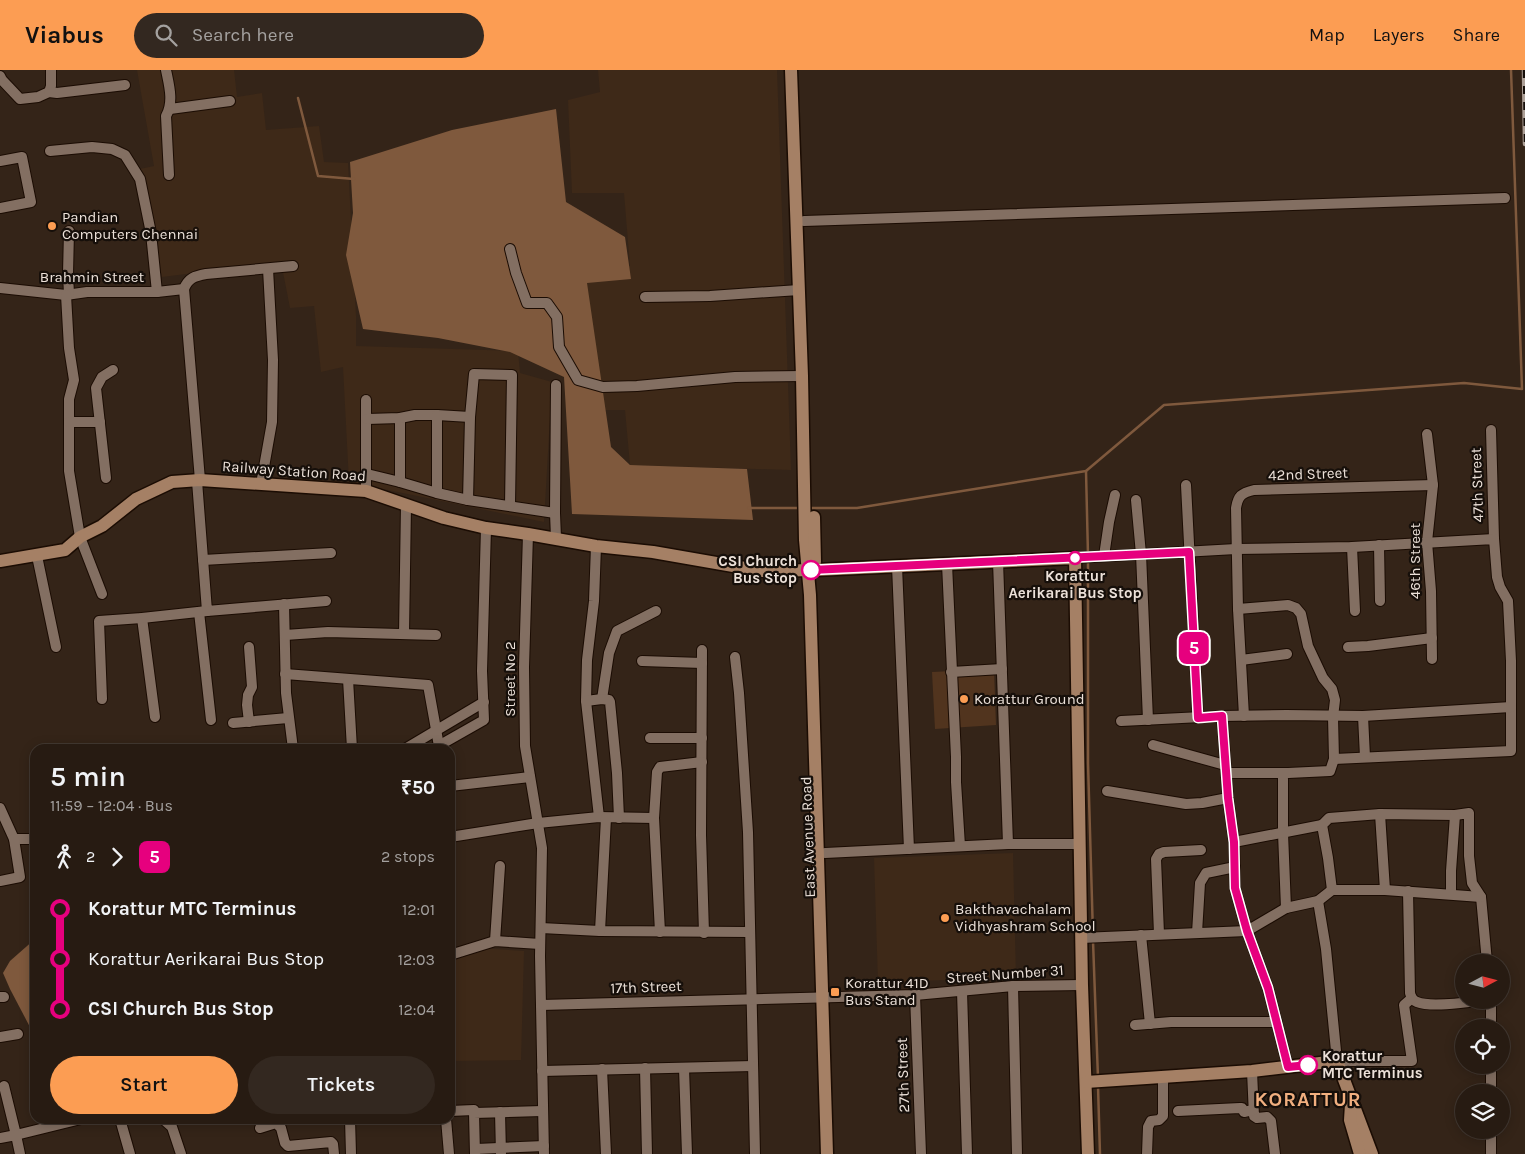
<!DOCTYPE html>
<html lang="en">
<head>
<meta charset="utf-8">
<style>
	body { margin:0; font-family:Karla,sans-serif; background:#332820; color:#f1f3f6; height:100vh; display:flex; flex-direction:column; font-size:19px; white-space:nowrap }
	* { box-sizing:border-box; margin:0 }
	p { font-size:16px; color:#a4a19f }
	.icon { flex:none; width:28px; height:28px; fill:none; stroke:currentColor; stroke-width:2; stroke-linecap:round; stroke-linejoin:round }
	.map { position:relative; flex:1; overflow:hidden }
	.side { position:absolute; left:30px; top:674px; width:425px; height:380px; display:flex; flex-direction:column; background:#271b12; border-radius:15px; box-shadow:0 2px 12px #0003,0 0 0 1px #433932 }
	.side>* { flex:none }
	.badge { padding:0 10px; border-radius:8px; font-size:18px; line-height:32px }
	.needle { width:32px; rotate:83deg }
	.fabs { position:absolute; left:1455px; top:884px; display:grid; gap:10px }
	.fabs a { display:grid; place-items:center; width:55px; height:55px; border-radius:50%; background:#271b12; box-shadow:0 2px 12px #0003,0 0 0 1px #433932; font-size:25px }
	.map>.badge { position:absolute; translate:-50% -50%; box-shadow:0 0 0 2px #fff }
	.legs { display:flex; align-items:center; gap:8px; height:55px; padding:0 20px; font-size:16px }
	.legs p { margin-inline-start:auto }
	.headline { display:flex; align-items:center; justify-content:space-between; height:85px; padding:0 20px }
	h1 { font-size:28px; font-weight:600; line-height:38px }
	.cta { display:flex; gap:10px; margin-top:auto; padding:10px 20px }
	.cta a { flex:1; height:58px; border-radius:30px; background:#fc9d53; color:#111; font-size:20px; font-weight:600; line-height:58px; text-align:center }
	.cta a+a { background:#332820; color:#f1f3f6 }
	ul { padding:0 20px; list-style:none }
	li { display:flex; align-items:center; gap:18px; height:50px; font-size:19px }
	li i { display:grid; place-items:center; width:8px; height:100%; margin:0 6px; background:currentColor }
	li i::after { content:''; width:12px; height:12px; margin:-6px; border:4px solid; border-radius:50%; background:#271b12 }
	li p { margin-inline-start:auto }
	li:first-child i { background:linear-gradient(#0000 50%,currentColor 0) }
	li:last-child i { background:linear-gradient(currentColor 50%,#0000 0) }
	header { display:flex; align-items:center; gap:30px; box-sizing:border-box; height:70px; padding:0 25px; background:#fc9d53; color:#111 }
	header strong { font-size:24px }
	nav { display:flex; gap:28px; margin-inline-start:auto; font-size:18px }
	.search { width:350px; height:45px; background:#332820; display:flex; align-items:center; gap:12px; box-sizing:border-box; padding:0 18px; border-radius:28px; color:#a4a19f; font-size:19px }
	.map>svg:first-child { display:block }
	.built { fill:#3e2918 }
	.green { fill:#51341e }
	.water { fill:#7f593d }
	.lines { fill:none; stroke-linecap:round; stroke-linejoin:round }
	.stream { stroke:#7f593d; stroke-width:2.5 }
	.street-casing { stroke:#1b0c03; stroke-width:12 }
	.secondary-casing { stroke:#1b0c03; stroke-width:15 }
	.street { stroke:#836f62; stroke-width:10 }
	.secondary { stroke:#a58065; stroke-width:12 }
	.rail-casing { stroke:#ada097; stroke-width:4.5 }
	.rail { stroke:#160f0a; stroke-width:2.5; stroke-dasharray:8; stroke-linecap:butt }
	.line-1-casing { stroke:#fff; stroke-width:11 }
	.line-1 { stroke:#e6007e; stroke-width:8 }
	.poi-dot { fill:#fc9d53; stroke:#160f0a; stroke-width:2 }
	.stop-1-dot { fill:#fff; stroke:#e6007e; stroke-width:2.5 }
	.labels { text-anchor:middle; stroke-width:4.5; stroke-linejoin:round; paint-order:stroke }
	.poi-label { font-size:15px; fill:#ece1d9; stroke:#160f0a; text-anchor:start }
	.street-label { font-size:15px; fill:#ece1d9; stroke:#160f0a }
	.stop-label { font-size:15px; font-weight:bold; fill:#ece1d9; stroke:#160f0a; text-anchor:end }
	.district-label { font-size:20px; font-weight:bold; letter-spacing:1px; fill:#f1af7f; stroke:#160f0a }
</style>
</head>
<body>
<header>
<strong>Viabus</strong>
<div class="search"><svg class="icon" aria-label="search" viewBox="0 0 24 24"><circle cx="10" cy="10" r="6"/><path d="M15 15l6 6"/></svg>Search here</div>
<nav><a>Map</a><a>Layers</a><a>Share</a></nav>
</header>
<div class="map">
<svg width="1525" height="1084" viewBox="0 0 1525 1084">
	<rect width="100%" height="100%" fill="#342418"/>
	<!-- built -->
	<g class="built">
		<path d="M 137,0 L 234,0 L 237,27 L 262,23 L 266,60 L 319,56 L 324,92 L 348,93 L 356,246 L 356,276 L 518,281 L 520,303 L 552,312 L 544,452 L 349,412 L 343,297 L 321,302 L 314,236 L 290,238 L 281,192 L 162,207 L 140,99 L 154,96 Z"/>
		<path d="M 598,0 L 777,0 L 791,400 L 630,395 L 625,340 L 587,340 L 584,198 L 630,196 L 624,123 L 572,123 L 568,30 L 600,22 Z"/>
		<path d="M 1013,783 L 1016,908 L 878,912 L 874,788 Z"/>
		<path d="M 478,878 L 524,881 L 521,990 L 450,991 L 450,893 Z"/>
	</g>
	<!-- green -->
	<path class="green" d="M 994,599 L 996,655 L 935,659 L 932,602 Z"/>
	<!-- water -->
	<g class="water">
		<path d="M 556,39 L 566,132 L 625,167 L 631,209 L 587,213 L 611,377 L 630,395 L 747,399 L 753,450 L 572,444 L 564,307 L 510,282 L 438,268 L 363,259 L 346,185 L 353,143 L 350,92 L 452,60 Z"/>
		<path d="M 35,869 L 35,962 L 31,959 L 10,919 L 3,903 L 10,891 Z"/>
	</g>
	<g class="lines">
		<!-- stream -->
		<g class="stream">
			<path d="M 298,28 L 318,106 L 354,109"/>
			<path d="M 1086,401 L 1088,485"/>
			<path d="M 748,438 L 800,438"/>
			<path d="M 808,438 L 857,438 L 1086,401 L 1164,335 L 1464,313 L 1522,319 L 1511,0"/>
			<path d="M 1088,491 L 1088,693 L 1093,865"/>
			<path d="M 1093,871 L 1098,1008"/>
			<path d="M 1098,1016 L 1100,1084"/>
		</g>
		<defs>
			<g id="street">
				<path d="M 166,0 C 169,15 174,32 166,46 L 169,105"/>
				<path d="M 0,6 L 2,10 L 20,29 L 38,27 L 49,22 L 51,16 L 51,0"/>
				<path d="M 49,22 L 57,23 L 125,15"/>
				<path d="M 170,39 L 230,31"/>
				<path d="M 50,81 L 92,77 L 112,79 L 125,85 L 140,109 L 151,163 L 157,222"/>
				<path d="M 0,91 L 22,87 L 31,132 L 0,138"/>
				<path d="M 804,151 L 1505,128"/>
				<path d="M 510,179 L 516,203 L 527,233 L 547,233 L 557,247 L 559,277 L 578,310 L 603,317 L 637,316 L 735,307 L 802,306"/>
				<path d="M 0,218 L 66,225 L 87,222 L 157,222 L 184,219"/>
				<path d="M 69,224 L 68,204 L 69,161"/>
				<path d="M 66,225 L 69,278 L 74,310 L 69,329 L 69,401 L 80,467 L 102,524"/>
				<path d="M 645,227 L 710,226 L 799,220"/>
				<path d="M 366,330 L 366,421"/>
				<path d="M 400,348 L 400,412"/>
				<path d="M 367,349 L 400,348 L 415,345 L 437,345 L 470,347"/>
				<path d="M 69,352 L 100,352"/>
				<path d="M 1491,360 L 1494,469"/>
				<path d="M 1427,364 L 1433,415 L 1427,472 L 1431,521 L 1432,589"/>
				<path d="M 367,404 L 400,412 L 437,423 L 468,430 L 555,443"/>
				<path d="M 106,408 L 96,318 L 102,307 L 113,300"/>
				<path d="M 200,410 L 184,219 C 188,208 195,206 206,204 L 293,196"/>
				<path d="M 197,411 L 207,541 L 326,531"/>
				<path d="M 261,414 L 272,352 L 273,290 L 268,199"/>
				<path d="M 1186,415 L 1198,648"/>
				<path d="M 437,423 L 437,345"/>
				<path d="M 468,430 L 470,347 L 474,304 L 512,305 L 510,435"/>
				<path d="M 1136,430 L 1141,484 L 1148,650"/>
				<path d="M 528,464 L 524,597 L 525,676 L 542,778 L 540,886 L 544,1084"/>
				<path d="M 556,468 L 555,443 L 556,315"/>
				<path d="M 1379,475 L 1380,531"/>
				<path d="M 596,476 L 594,531 L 587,590 L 586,631 L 599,747"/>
				<path d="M 1352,477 L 1355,541"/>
				<path d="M 37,486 L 56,577"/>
				<path d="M 1104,486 L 1109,452 L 1115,425"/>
				<path d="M 1075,488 L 1236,479 L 1352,477 L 1494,469 L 1497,507 L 1500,517 L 1508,531 L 1511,591 L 1511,681 L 1334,689"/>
				<path d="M 203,490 L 331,483"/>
				<path d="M 998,491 L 1008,774"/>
				<path d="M 947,494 L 956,687 L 956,712 L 960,776"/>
				<path d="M 897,496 L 909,779"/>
				<path d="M 284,534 L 286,623 L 293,679"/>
				<path d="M 1238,539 L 1288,535 L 1296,538 L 1301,544 L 1308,576 L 1323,608 L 1332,619 L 1335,630 L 1333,647 L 1334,689 L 1330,701 L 1288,703 L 1284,704 L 1283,708 L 1283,763 L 1286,838"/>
				<path d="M 199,542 L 211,650"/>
				<path d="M 142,548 L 155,647"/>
				<path d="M 404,564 L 406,435"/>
				<path d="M 285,565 L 328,562 L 436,565"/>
				<path d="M 1348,577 L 1368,576 L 1432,568"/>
				<path d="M 702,580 L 701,765 L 704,863"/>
				<path d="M 735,587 L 739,623 L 748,762 L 755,1084"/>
				<path d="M 1241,590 L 1287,584"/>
				<path d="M 642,591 L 702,593"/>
				<path d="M 951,602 L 1002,599"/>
				<path d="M 285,604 L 428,615 L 439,676"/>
				<path d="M 348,609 L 352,679"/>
				<path d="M 102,629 L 99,551 L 142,548 L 207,541"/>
				<path d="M 602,629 L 609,583 L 617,561 L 656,541"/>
				<path d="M 586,631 L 602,629 L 609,630 L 610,632 L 617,703 L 619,748"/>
				<path d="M 1222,646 L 1228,728 L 1234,772 L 1235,818 L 1247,861 L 1268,918 L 1288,997"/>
				<path d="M 1244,646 L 1238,539 L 1236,438 C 1238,426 1241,423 1254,420 L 1433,415"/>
				<path d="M 1363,646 L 1365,687"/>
				<path d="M 1121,651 L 1222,646 L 1286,645 L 1363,646 L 1511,637"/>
				<path d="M 249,652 L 247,635 L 248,625 L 252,617 L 249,577"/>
				<path d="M 233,653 L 288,648"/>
				<path d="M 650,668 L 702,668"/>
				<path d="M 1153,675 L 1225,695"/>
				<path d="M 405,679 L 484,632"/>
				<path d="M 433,679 L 484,650 L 482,601 L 486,458"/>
				<path d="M 1226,703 L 1288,703"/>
				<path d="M 450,716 L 530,707"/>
				<path d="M 1107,721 L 1186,734 L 1202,733 L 1228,728"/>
				<path d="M 0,738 L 14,769 L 35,769"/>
				<path d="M 1380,744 L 1385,820"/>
				<path d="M 450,767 L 538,753 L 599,747 L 654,748"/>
				<path d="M 1234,772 L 1322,755"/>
				<path d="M 825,783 L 1008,774 L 1079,774"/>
				<path d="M 0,811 L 20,807 L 14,769"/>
				<path d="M 1332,820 L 1328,788 L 1322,755 L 1329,748 L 1380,744 L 1455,745 L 1469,743 L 1469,786 L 1472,813 L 1481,827 L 1487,892"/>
				<path d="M 1408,821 L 1410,923 C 1411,927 1412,930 1417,932 C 1432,938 1469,932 1485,930"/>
				<path d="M 1451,824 L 1451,801 L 1455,745"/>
				<path d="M 1318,831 L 1326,879 L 1337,991 L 1412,991 L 1404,935 L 1412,928"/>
				<path d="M 541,858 L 600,861 L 749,862"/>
				<path d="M 600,861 L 606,748"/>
				<path d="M 660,862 L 654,748 L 657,702 L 660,697 L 702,692"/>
				<path d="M 1197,863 L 1200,813 L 1206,803 L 1235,797"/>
				<path d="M 1159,864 L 1156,789 L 1159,784 L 1164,782 L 1201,780"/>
				<path d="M 1141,865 L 1150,954"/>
				<path d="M 1081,868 L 1247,861 L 1286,838 L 1318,831 L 1332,820 L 1385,820 L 1481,827"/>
				<path d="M 495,871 L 500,796"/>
				<path d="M 450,885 L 495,871 L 540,874"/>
				<path d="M 1013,916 L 1017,1084"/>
				<path d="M 962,921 L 967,1084"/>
				<path d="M 915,925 L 921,1084"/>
				<path d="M 0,927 L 4,927"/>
				<path d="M 1491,930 L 1491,958"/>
				<path d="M 541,935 L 915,925 L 1013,916 L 1082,915"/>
				<path d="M 1135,955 L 1171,952 L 1277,952"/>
				<path d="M 0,967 L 18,964"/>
				<path d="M 1491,995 L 1491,1022"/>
				<path d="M 645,998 L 647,1084"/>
				<path d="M 684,998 L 687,1084"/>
				<path d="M 602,999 L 606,1084"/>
				<path d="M 542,1001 L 753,996"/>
				<path d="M 1252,1001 L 1254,1046 L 1257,1048 L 1267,1047 L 1271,1051 L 1275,1084"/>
				<path d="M 4,1016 L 16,1065 L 81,1049"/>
				<path d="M 450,1041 L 474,1040"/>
				<path d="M 1178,1041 L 1240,1038 L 1242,1038 L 1244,1042 L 1253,1040"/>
				<path d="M 500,1042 L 501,1084"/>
				<path d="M 120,1049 L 130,1084"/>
				<path d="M 163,1049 L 172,1057 L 181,1084"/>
				<path d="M 350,1049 L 351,1084"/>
				<path d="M 446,1049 L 449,1084"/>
				<path d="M 260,1058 L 276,1053 L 281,1058 L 285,1073 L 288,1076 L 331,1072 L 333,1074 L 334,1084"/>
				<path d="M 1491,1060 L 1491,1084"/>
				<path d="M 0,1068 L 16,1065 L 20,1084"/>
				<path d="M 476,1079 L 544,1076"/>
				<path d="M 475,1084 L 474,1043 L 542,1041"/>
				<path d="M 1147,1084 L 1148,1057 L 1151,1051 L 1159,1050 L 1163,1046 L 1163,1007"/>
			</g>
			<g id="secondary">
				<path d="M 791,0 L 802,306 L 805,470 L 810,525 L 827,1084"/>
				<path d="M 814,447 L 815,492"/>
				<path d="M 0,491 L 65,480 L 80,467 L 102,456 L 136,429 L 172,412 L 200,410 L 366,421 L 444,448 L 486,458 L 528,464 L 596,476 L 653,482 L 762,501 L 815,500 L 1075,488 L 1082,915 L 1088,1084"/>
				<path d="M 1086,1012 L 1252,1001 L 1337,991 L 1372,1084"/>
				<path d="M 1351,1034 L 1350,1050 L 1360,1084"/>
			</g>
		</defs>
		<!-- street casing -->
		<use href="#street" class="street-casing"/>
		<!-- secondary casing -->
		<use href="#secondary" class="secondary-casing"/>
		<!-- street -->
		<use href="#street" class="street"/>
		<!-- secondary -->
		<use href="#secondary" class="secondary"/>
		<defs>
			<path id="rail" d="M 1524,0 L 1525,74"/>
		</defs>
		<!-- rail casing -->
		<use href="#rail" class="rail-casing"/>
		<!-- rail -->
		<use href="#rail" class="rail"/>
	</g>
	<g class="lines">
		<defs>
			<path id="line-1" d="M 811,500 L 1189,482 L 1198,648 L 1222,646 L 1228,728 L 1234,772 L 1235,818 L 1247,861 L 1268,918 L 1288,997 L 1308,995"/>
		</defs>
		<!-- line-1 casing -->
		<use href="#line-1" class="line-1-casing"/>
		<!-- line-1 -->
		<use href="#line-1" class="line-1"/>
	</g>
	<!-- markers -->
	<g class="poi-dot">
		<circle cx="52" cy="156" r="5"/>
		<circle cx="964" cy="629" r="5"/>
		<circle cx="945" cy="848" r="5"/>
		<rect x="830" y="917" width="10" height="10" rx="2.5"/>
	</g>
	<g class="stop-1-dot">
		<circle cx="1075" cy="488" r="6"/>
		<circle cx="811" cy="500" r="9"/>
		<circle cx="1308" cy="995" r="9"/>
	</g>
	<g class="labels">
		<!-- poi labels -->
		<g class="poi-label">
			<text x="62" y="152">Pandian<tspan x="62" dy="17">Computers Chennai</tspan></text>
			<text x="974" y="634">Korattur Ground</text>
			<text x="955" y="844">Bakthavachalam<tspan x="955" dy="17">Vidhyashram School</tspan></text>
			<text x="845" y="918">Korattur 41D<tspan x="845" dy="17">Bus Stand</tspan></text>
		</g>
		<!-- street labels -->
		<g class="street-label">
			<text x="92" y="212">Brahmin Street</text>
			<text transform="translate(294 401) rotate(4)" y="5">Railway Station Road</text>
			<text transform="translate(1308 404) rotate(-2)" y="5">42nd Street</text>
			<text transform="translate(1477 415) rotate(-92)" y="5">47th Street</text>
			<text transform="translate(1415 491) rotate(-90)" y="5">46th Street</text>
			<text transform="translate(510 609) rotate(-90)" y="5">Street No 2</text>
			<text transform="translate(808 767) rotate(-92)" y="5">East Avenue Road</text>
			<text transform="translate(1005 904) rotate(-4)" y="5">Street Number 31</text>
			<text transform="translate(646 917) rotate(-2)" y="5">17th Street</text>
			<text transform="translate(903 1005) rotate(-92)" y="5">27th Street</text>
		</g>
		<!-- stop labels -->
		<g class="stop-label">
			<text x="797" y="496">CSI Church<tspan x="797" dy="17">Bus Stop</tspan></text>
			<text x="1075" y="511" text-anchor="middle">Korattur<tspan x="1075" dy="17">Aerikarai Bus Stop</tspan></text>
			<text x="1322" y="991" text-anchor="start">Korattur<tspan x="1322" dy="17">MTC Terminus</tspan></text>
		</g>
		<!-- district labels -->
		<g class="district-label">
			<text x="1308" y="1036">KORATTUR</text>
		</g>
	</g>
</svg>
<div class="fabs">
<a><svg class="needle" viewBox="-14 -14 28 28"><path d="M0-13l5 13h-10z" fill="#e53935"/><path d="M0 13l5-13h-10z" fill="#a4a19f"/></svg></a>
<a><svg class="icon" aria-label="locate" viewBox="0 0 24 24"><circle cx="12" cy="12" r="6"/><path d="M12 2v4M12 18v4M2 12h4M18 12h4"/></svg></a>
<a><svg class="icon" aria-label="layers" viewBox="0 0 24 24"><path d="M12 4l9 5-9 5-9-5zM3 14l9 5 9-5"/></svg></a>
</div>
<b class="badge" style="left:1194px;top:578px;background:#e6007e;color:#fff">5</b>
<section class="side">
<div class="headline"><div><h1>5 min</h1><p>11:59 – 12:04 · Bus</p></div><b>₹50</b></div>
<div class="legs"><svg class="icon" aria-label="walk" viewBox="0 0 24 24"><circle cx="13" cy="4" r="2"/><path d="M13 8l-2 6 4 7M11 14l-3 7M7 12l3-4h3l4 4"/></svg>2<svg class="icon" aria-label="forward" viewBox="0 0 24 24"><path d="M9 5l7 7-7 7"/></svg><b class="badge" style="background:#e6007e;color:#fff">5</b><p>2 stops</p></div>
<ul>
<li><i style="color:#e6007e"></i><b>Korattur MTC Terminus</b><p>12:01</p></li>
<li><i style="color:#e6007e"></i><span>Korattur Aerikarai Bus Stop</span><p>12:03</p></li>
<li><i style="color:#e6007e"></i><b>CSI Church Bus Stop</b><p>12:04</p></li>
</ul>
<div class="cta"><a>Start</a><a>Tickets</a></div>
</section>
</div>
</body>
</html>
